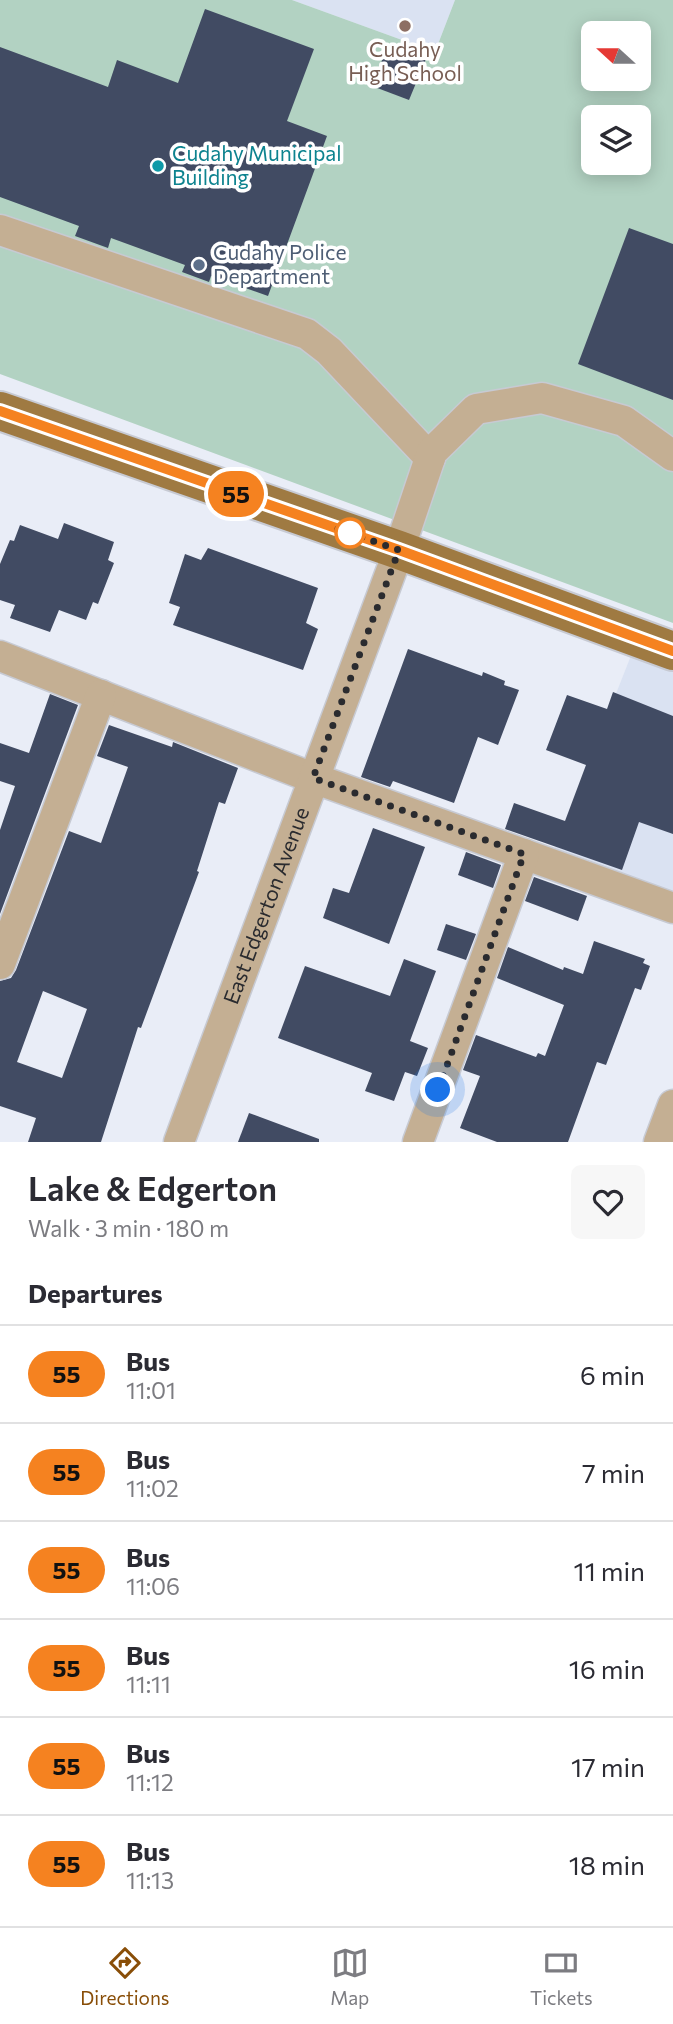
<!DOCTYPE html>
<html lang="en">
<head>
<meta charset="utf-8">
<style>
	body { margin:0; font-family:Commissioner,sans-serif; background:#f7f7f7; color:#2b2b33; height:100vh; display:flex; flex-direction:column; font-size:26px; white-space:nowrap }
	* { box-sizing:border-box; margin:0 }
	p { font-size:23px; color:#7c7c81 }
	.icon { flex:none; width:38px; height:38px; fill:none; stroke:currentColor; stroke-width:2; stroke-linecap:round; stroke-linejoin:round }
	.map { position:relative; height:1142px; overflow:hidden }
	.sheet { display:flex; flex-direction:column; background:#fff; flex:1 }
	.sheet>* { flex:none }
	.badge { padding:0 14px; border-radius:23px; font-size:24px; line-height:46px }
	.needle { width:46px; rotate:291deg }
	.tools { position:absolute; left:581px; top:21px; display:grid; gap:14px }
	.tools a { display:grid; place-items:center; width:70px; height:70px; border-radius:10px; background:#fff; box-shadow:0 4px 18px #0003; font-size:35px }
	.you { position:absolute; width:35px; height:35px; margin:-18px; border:5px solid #fff; border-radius:50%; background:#1a73e8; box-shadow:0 0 0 10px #1a73e833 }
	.map>.badge { position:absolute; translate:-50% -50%; box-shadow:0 0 0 4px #fff }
	h2 { padding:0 28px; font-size:26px; line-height:63px }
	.round { display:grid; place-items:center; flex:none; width:74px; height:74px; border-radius:10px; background:#f7f7f7 }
	.summary { display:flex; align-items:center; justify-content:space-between; height:119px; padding:0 28px }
	h1 { font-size:33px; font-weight:600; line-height:52px }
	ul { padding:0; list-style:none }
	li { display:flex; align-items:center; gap:21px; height:98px; padding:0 28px; border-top:2px solid #e1e1e2 }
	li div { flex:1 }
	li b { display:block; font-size:26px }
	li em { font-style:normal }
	li .badge { min-width:77px; font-weight:700; text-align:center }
	.menu { display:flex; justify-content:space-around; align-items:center; height:98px; border-top:2px solid #e1e1e2; background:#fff; font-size:19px; color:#7c7c81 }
	.menu a { display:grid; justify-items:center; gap:4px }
	.menu .on { color:#894e08 }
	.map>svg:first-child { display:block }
	.built { fill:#dae2f2 }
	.green { fill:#b2d2c2; fill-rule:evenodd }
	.building { fill:#414b63; fill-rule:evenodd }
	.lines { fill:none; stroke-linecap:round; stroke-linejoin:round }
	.minor-casing { stroke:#c7cad3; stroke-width:33 }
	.major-casing { stroke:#c7cad3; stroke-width:42 }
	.minor { stroke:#c4af93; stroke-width:30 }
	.major { stroke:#9f7a42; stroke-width:38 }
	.line-casing { stroke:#fff; stroke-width:16 }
	.line { stroke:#f58220; stroke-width:10 }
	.walk { stroke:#2a2b2f; stroke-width:7; stroke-dasharray:0 12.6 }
	.education-dot { fill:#8d6e63; stroke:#fff; stroke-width:2.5 }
	.culture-dot { fill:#0f9aa8; stroke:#fff; stroke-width:2.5 }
	.service-dot { fill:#5c6f8a; stroke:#fff; stroke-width:2.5 }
	.stop-dot { fill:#fff; stroke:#f58220; stroke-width:3.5 }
	.labels { text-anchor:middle; stroke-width:7; stroke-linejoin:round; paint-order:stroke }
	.education-label { font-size:21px; fill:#785e54; stroke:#fff }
	.culture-label { font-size:21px; fill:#0d838f; stroke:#fff; text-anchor:start }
	.service-label { font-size:21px; fill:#4e5e75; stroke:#fff; text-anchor:start }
	.street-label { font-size:21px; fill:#2a2b2f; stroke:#fff }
</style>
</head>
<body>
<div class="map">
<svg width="673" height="1142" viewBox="0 0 673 1142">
	<rect width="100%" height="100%" fill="#e9edf7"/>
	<!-- built -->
	<g class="built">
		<path d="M 292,0 L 455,0 L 435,52 Z"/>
		<path d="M 638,638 L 673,651 L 673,908 L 549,863 Z"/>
	</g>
	<!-- green -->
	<path class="green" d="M 0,0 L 292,0 L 435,52 L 455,0 L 673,0 L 673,623 L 0,374 ZM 593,33 L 639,33 L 639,79 L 593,79 ZM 593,117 L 639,117 L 639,163 L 593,163 Z"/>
	<!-- building -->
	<g class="building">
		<path d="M 205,9 L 314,49 L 287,121 L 327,136 L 268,296 L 211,276 L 209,282 L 182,272 L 185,265 L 111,238 L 108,248 L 75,236 L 79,226 L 0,197 L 0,47 L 108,87 L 117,60 L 178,83 Z"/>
		<path d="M 388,45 L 426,59 L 409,100 L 372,86 Z"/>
		<path d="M 629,228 L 673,244 L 673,400 L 578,364 Z"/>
		<path d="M 64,523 L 114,542 L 108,560 L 114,563 L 98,604 L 93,602 L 86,620 L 59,610 L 50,632 L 10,618 L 15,605 L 0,600 L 0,564 L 10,540 L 14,541 L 20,525 L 58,539 Z"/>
		<path d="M 208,548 L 318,588 L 306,623 L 318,629 L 303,670 L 173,625 L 180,607 L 169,603 L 185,554 L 201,560 Z"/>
		<path d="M 408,649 L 482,676 L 483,672 L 505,681 L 504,685 L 519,690 L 498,745 L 478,737 L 454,803 L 393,781 L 390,787 L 361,777 Z"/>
		<path d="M 613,692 L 673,716 L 673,834 L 639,822 L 622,870 L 505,829 L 514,803 L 565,821 L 586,765 L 546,750 L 567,695 L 607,709 Z"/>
		<path d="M 50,694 L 78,705 L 0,914 L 0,830 L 15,786 L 0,781 L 0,743 L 29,753 Z"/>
		<path d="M 109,725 L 172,747 L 173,742 L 238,768 L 225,804 L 219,802 L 197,871 L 199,872 L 141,1028 L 138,1027 L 101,1142 L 28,1142 L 36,1118 L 0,1106 L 0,981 L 11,978 L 16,970 L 69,831 L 101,843 L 128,767 L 97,756 ZM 43,991 L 87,1009 L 62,1078 L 17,1062 Z"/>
		<path d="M 373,828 L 425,847 L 389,944 L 323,918 L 333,888 L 349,893 Z"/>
		<path d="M 466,852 L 501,865 L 493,888 L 458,875 Z"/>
		<path d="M 534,877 L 587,896 L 578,921 L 525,901 Z"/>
		<path d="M 446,924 L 476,934 L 466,960 L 437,950 Z"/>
		<path d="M 594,941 L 645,959 L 643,963 L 650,966 L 641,990 L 635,988 L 606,1065 L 597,1062 L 568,1142 L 497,1142 L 460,1128 L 480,1076 L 463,1070 L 476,1035 L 536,1057 L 538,1053 L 545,1056 L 564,1005 L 497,978 L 508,947 L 563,970 L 564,967 L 583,974 Z"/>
		<path d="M 404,959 L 436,971 L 410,1041 L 428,1048 L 417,1076 L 405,1072 L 394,1101 L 365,1091 L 372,1073 L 278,1038 L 305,966 L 390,996 Z"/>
		<path d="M 249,1113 L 319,1139 L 319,1142 L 238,1142 Z"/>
	</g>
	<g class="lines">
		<defs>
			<g id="minor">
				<path d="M 0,230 L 307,334 L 329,351 L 430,458"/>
				<path d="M 0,656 L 313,778 L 673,908"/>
				<path d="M 0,964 L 101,695"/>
				<path id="s1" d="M 179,1142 L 399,550 L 432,452 L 476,409 L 542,398 L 624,421 L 673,456"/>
				<path d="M 418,1142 L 524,854"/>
				<path d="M 659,1142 L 673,1105"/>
			</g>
			<path id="major" d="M 0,411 L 399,550 L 673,651"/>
		</defs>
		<!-- minor casing -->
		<use href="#minor" class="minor-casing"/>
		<!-- major casing -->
		<use href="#major" class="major-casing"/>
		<!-- minor -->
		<use href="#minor" class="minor"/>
		<!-- major -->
		<use href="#major" class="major"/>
	</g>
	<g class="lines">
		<defs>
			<path id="line" d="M 0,411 L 399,550 L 673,651"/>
		</defs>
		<!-- line casing -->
		<use href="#line" class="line-casing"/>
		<!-- line -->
		<use href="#line" class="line"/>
		<!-- walk -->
		<path class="walk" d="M 350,533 L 338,529 L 399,550 L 313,778 L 524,854 L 438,1090"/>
	</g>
	<!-- markers -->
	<circle class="education-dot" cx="405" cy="26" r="7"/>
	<circle class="culture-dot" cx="158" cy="166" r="7"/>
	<circle class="service-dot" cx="199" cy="265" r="7"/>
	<circle class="stop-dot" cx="350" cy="533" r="14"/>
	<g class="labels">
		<!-- education labels -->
		<g class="education-label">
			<text x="405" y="57">Cudahy<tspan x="405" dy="24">High School</tspan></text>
		</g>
		<!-- culture labels -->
		<g class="culture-label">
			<text x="172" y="161">Cudahy Municipal<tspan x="172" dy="24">Building</tspan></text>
		</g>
		<!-- service labels -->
		<g class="service-label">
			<text x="213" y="260">Cudahy Police<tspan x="213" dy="24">Department</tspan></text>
		</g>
		<!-- street labels -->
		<g class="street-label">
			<text dy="7" stroke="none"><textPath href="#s1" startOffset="252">East Edgerton Avenue</textPath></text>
		</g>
	</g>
</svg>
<div class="tools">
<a><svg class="needle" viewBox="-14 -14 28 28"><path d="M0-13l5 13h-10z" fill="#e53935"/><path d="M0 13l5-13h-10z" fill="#7c7c81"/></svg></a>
<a><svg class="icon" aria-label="layers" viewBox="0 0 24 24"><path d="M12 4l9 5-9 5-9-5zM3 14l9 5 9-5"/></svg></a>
</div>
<div class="you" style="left:438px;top:1090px"></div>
<b class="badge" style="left:236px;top:494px;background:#f58220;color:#111">55</b>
</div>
<section class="sheet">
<div class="summary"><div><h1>Lake &amp; Edgerton</h1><p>Walk · 3 min · 180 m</p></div><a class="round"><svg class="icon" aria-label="heart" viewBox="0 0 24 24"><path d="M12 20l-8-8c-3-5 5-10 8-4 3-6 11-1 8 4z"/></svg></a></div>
<h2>Departures</h2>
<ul>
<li><span class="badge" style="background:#f58220;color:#111">55</span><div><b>Bus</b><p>11:01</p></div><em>6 min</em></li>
<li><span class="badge" style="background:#f58220;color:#111">55</span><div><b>Bus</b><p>11:02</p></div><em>7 min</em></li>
<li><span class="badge" style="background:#f58220;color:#111">55</span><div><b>Bus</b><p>11:06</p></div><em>11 min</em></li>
<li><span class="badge" style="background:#f58220;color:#111">55</span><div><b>Bus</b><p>11:11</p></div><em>16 min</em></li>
<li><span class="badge" style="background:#f58220;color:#111">55</span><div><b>Bus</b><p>11:12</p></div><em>17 min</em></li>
<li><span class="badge" style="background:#f58220;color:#111">55</span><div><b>Bus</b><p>11:13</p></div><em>18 min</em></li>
</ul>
</section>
<nav class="menu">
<a class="on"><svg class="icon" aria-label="directions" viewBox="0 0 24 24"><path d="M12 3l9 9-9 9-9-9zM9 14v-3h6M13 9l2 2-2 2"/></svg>Directions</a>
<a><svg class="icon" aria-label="map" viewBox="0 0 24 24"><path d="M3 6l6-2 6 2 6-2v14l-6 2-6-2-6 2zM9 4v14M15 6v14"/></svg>Map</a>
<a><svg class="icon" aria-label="tickets" viewBox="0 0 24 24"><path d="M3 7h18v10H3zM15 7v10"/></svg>Tickets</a>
</nav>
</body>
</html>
